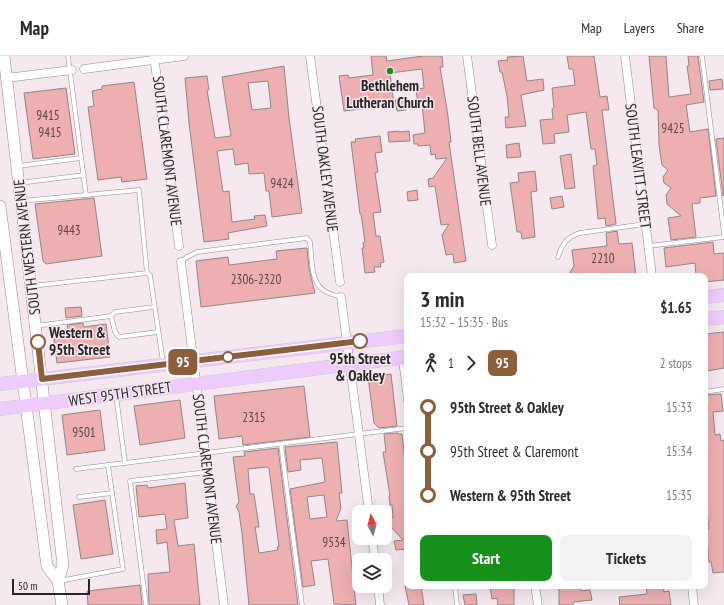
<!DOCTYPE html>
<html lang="en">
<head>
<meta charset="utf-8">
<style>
	body { margin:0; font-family:"PT Sans Narrow",sans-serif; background:#f2f2f3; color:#2b2b33; height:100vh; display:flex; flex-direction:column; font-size:15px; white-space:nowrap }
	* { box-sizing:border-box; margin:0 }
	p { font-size:13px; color:#7c7c81 }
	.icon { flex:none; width:22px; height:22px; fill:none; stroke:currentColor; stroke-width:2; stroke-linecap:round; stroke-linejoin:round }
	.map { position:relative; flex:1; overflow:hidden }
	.sheet { position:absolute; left:404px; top:217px; width:304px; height:316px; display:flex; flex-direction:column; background:#fff; border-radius:8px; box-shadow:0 4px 16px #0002 }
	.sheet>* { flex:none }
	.badge { padding:0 8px; border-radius:6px; font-size:14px; line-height:26px }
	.needle { width:26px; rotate:354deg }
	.controls { position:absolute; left:352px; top:449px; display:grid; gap:8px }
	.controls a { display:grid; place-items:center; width:40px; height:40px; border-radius:8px; background:#fff; box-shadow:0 4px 16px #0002; font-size:20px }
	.scale { position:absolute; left:12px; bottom:10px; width:78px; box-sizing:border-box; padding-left:4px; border:2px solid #2a2628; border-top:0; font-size:11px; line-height:14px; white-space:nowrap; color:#2a2628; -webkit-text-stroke:3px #f5e9ef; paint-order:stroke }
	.map>.badge { position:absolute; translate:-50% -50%; box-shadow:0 0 0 2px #fff }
	.legs { display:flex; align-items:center; gap:6px; height:44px; padding:0 16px; font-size:13px }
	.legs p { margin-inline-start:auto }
	.headline { display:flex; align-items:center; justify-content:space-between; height:68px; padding:0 16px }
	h1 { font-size:22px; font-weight:800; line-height:30px }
	.cta { display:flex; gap:8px; margin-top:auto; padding:8px 16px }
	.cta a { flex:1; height:46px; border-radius:8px; background:#17901c; color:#fff; font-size:16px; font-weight:800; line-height:46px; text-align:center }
	.cta a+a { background:#f2f2f3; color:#2b2b33 }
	ul { padding:0 16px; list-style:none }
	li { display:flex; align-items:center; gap:14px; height:44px; font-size:15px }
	li i { display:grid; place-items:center; width:6px; height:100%; margin:0 5px; background:currentColor }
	li i::after { content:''; width:10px; height:10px; margin:-5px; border:3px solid; border-radius:50%; background:#fff }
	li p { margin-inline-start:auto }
	li:first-child i { background:linear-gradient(#0000 50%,currentColor 0) }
	li:last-child i { background:linear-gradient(currentColor 50%,#0000 0) }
	header { display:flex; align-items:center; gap:24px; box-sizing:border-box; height:56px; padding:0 20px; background:#fff; border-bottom:1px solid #e1e1e2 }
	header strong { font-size:19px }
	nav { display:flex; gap:22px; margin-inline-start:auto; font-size:14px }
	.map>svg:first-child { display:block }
	.building { fill:#edafb0; stroke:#928686; fill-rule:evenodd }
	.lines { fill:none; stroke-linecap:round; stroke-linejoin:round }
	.lane-casing { stroke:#94898e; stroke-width:5 }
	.street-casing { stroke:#94898e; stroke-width:9 }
	.secondary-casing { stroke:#94898e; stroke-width:12 }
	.primary-casing { stroke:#cccbcb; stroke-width:14 }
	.lane { stroke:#fff; stroke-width:4 }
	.street { stroke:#fff; stroke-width:8 }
	.secondary { stroke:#fff; stroke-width:11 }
	.primary { stroke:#efcaff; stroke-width:13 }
	.line-1-casing { stroke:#fff; stroke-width:9 }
	.line-1 { stroke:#8b5e3c; stroke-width:6 }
	.poi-dot { fill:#17901c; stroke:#f5e9ef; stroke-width:1.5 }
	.stop-1-dot { fill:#fff; stroke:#8b5e3c; stroke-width:2 }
	.labels { text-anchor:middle; stroke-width:3; stroke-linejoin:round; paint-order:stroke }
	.number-label { font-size:13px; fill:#5b484a }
	.poi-label { font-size:15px; font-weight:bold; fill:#2a2628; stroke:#f5e9ef }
	.street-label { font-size:15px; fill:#2a2628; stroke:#f5e9ef }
	.stop-label { font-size:15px; font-weight:bold; fill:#2a2628; stroke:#f5e9ef; text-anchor:start }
</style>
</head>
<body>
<header>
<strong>Map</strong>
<nav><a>Map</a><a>Layers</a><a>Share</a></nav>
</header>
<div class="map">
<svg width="724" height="549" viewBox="0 0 724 549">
	<rect width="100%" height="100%" fill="#f5e9ef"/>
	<!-- building -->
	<g class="building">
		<path d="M 371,0 L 386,0 L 387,5 L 423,0 L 442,0 L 443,11 L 440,11 L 448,60 L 451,86 L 449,86 L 466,205 L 454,207 L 453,198 L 446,199 L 442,179 L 449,168 L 441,169 L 435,130 L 429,131 L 428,123 L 433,122 L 447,102 L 436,103 L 435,98 L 431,99 L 430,89 L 418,90 L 418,88 L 414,88 L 413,79 L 425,77 L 422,48 L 418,49 L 416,33 L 424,32 L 422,13 L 390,17 L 394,49 L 344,55 L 339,20 L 348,19 L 349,22 L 373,19 Z"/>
		<path d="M 523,0 L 527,25 L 543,23 L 544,34 L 521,39 L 526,70 L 506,72 L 505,61 L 509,61 L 507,40 L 502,16 L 500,16 L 498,5 L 508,4 L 507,1 Z"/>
		<path d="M 567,0 L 594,0 L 600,41 L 607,40 L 609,54 L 602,54 L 616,168 L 606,170 L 605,162 L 598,163 L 593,110 L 597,109 L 595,93 L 591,93 L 586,56 L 567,59 L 569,76 L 554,78 L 555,87 L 543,88 L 540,64 L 553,63 L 552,53 L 554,52 L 552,32 L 575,29 L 573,13 L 569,13 Z"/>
		<path d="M 649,0 L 666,0 L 669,41 L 691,38 L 687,10 L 689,10 L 688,0 L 698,0 L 704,46 L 686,49 L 690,76 L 708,73 L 716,140 L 700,142 L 700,147 L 692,148 L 696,181 L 671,184 L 668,162 L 681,160 L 667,148 L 666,139 L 671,132 L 664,127 L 663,121 L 668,114 L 662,109 L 659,89 L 658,54 L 654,52 Z"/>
		<path d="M 284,10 L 289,62 L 302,157 L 272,161 L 269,135 L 266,135 L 264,117 L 249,118 L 248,107 L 235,109 L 233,93 L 217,95 L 223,136 L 229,135 L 232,166 L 255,163 L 254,160 L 265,159 L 267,170 L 233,176 L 228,177 L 229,183 L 204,186 L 189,67 L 185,22 L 207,20 L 209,34 L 207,34 L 215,82 L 231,80 L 222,21 ZM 268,25 L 271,52 L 252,54 L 248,27 Z"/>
		<path d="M 722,23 L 723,33 L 710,34 L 709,25 Z"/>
		<path d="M 134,26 L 147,123 L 122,126 L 121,121 L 98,124 L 88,51 L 94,50 L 92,35 L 102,33 L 102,30 Z"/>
		<path d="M 66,32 L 75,98 L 33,103 L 24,37 Z"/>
		<path d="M 405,43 L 406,54 L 397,55 L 395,44 Z"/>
		<path d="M 399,75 L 399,76 L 409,75 L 410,85 L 389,86 L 388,76 Z"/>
		<path d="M 380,80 L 382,96 L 375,97 L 378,116 L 375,117 L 381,156 L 373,157 L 376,180 L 380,180 L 384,206 L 380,207 L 381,211 L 374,211 L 375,216 L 365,217 L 362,192 L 364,192 L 363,187 L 365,186 L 361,158 L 360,158 L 351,86 L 356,86 L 355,83 Z"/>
		<path d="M 724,82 L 724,139 L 723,140 L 716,83 Z"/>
		<path d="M 519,87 L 521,101 L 507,102 L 506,89 Z"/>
		<path d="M 571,98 L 575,132 L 565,133 L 560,100 Z"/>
		<path d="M 535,115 L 537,135 L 531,136 L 535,181 L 522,183 L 521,176 L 517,176 L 510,127 L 519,126 L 518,117 Z"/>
		<path d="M 417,134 L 418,144 L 408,145 L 407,136 Z"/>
		<path d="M 562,140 L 564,151 L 552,153 L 550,142 Z"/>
		<path d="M 94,142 L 102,200 L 46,208 L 43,205 L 35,148 Z"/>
		<path d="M 617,175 L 619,188 L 632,187 L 636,220 L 568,220 L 574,210 L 572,194 L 607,190 L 606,177 Z"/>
		<path d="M 713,186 L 714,198 L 724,197 L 724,224 L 705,226 L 705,220 L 696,220 L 695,207 L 666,211 L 664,192 Z"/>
		<path d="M 307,192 L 309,213 L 315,237 L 201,251 L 196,205 L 228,201 L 229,209 L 277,203 L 276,195 Z"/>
		<path d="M 81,251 L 82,260 L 66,262 L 65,252 Z"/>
		<path d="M 83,267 L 84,271 L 106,268 L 110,301 L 57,307 L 53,276 L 68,274 L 67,269 Z"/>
		<path d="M 724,276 L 724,312 L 707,315 L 705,278 Z"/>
		<path d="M 391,318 L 397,370 L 379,372 L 374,367 L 368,321 Z"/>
		<path d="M 304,330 L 310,381 L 243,389 L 242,380 L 219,383 L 214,340 Z"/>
		<path d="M 721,338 L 723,355 L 713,356 L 715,379 L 720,378 L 721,385 L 724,384 L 724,516 L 713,517 L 711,506 L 709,506 L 706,474 L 709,473 L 705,437 L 705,339 Z"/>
		<path d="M 180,344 L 185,382 L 140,389 L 134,350 Z"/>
		<path d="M 100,354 L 105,394 L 67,399 L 62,359 Z"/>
		<path d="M 398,377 L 398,378 L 402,378 L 407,423 L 407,493 L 396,494 L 394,485 L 403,484 L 391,471 L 390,464 L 393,461 L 392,449 L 390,449 L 389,440 L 390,440 L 383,396 L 386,396 L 384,378 Z"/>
		<path d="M 337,386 L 342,437 L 339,437 L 341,452 L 336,465 L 347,464 L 356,549 L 334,548 L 328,503 L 311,505 L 315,529 L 303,531 L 290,433 L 325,426 L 322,402 L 300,404 L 301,414 L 288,416 L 285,391 ZM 324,439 L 327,461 L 310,463 L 307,441 Z"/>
		<path d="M 278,392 L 298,549 L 249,549 L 242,478 L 239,456 L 236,450 L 239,446 L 233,401 L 245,400 L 244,396 ZM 267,411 L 269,412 L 279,491 L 277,491 L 278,494 L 259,497 L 255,471 L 259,471 L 254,438 L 250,438 L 248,413 Z"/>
		<path d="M 185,427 L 188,462 L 174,464 L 178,490 L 194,488 L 200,549 L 149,549 L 148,518 L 170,516 L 167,486 L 157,488 L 156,474 L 167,473 L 165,458 L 139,461 L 136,430 L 147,429 L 148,432 Z"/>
		<path d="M 105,444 L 113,498 L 81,503 L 73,449 Z"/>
		<path d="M 140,529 L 142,549 L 88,549 L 87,535 Z"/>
		<path d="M 405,530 L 421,530 L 424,549 L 409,549 Z"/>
		<path d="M 490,530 L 514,530 L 514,549 L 498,549 L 497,542 L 492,543 Z"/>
		<path d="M 559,530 L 580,530 L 581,535 L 590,534 L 592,544 L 573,546 L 573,549 L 559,549 Z"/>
		<path d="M 646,530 L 663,530 L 664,536 L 669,535 L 671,549 L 620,549 L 619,541 L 647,538 Z"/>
		<path d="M 476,538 L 477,549 L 465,549 L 463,539 Z"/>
	</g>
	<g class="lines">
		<defs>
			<g id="lane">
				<path d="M 68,0 L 86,139"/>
				<path d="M 702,0 L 724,178"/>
				<path d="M 18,110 L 81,102"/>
				<path d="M 19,127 L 84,119"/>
				<path d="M 21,145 L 139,134 L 147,217 L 150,219 L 163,306"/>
				<path d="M 649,190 L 724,181"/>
				<path d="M 558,201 C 562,188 567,181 580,177 L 645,168"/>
				<path d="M 181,206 L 187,201 L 197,196 L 307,182 L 310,186 C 312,201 310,224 323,234 C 328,238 335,239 341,241"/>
				<path d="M 32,230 L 147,217"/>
				<path d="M 154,251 L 115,256 L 111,260 L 115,276 L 119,281 L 158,276"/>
				<path d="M 36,270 L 111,260"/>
				<path d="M 401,304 L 407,352"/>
				<path d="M 705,336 L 724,333"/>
				<path d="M 116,339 L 125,407"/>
				<path d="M 281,388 L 302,549"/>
				<path d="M 76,413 L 407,372"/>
				<path d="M 79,441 L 112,437"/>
				<path d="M 59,525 L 123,513 L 108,409"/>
				<path d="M 455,530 L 457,549"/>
				<path d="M 146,549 L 130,425 L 207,416"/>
			</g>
			<g id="street">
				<path d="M 154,0 L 179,190"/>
				<path d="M 310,0 L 340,226"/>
				<path d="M 467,0 L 492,189"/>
				<path d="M 625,0 L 652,220"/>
				<path d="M 84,13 L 184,0"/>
				<path d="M 6,22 L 72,14"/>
				<path d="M 181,206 L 224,549"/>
				<path d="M 341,241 L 369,456"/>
				<path d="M 372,482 L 375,504"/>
				<path d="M 378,530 L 380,549"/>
				<path d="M 535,530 L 538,549"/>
				<path d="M 692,530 L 694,549"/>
			</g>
			<g id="secondary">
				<path d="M 4,0 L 63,509 L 58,525 L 62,549"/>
				<path d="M 0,150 L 47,510 L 58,525"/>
			</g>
			<g id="primary">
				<path d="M 705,241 L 724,239"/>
				<path d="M 705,263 L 724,261"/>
				<path d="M 0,328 L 407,280"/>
				<path d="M 0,353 L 407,301"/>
			</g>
		</defs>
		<!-- lane casing -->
		<use href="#lane" class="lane-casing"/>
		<!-- street casing -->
		<use href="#street" class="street-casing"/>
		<!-- secondary casing -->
		<use href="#secondary" class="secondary-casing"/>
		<!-- primary casing -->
		<use href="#primary" class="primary-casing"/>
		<!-- lane -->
		<use href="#lane" class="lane"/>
		<!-- street -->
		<use href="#street" class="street"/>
		<!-- secondary -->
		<use href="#secondary" class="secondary"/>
		<!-- primary -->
		<use href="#primary" class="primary"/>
	</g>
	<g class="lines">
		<defs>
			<path id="line-1" d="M 38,286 L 42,323 L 360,285"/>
		</defs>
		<!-- line-1 casing -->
		<use href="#line-1" class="line-1-casing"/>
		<!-- line-1 -->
		<use href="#line-1" class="line-1"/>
	</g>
	<!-- markers -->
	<circle class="poi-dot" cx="390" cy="15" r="4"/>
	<g class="stop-1-dot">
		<circle cx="360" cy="285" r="7"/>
		<circle cx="38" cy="286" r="7"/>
		<circle cx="228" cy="301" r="5"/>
	</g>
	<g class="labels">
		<!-- number labels -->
		<g class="number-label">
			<text x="48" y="64">9415</text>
			<text x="673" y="77">9425</text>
			<text x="50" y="81">9415</text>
			<text x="282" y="132">9424</text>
			<text x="69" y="179">9443</text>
			<text x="603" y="207">2210</text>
			<text x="256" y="228">2306-2320</text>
			<text x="254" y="366">2315</text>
			<text x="84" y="381">9501</text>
			<text x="334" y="491">9534</text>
		</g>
		<!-- poi labels -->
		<g class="poi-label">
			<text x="390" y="35">Bethlehem<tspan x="390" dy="17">Lutheran Church</tspan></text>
		</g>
		<!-- street labels -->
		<g class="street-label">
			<text transform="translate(167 95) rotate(83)" y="5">SOUTH CLAREMONT AVENUE</text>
			<text transform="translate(479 95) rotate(83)" y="5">SOUTH BELL AVENUE</text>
			<text transform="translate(638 110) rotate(83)" y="5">SOUTH LEAVITT STREET</text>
			<text transform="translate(325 113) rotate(83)" y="5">SOUTH OAKLEY AVENUE</text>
			<text transform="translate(27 191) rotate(-97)" y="5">SOUTH WESTERN AVENUE</text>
			<text transform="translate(120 338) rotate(-8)" y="5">WEST 95TH STREET</text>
			<text transform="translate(207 413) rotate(83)" y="5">SOUTH CLAREMONT AVENUE</text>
		</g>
		<!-- stop labels -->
		<g class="stop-label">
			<text x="49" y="282">Western &amp;<tspan x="49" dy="17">95th Street</tspan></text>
			<text x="360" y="308" text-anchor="middle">95th Street<tspan x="360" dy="17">&amp; Oakley</tspan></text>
		</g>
	</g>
</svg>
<div class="controls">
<a><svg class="needle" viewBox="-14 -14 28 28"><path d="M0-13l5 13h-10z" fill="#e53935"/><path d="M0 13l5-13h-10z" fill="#7c7c81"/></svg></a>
<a><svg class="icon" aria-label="layers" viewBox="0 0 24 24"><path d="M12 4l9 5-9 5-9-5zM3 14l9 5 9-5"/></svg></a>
</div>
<div class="scale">50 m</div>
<b class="badge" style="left:183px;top:306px;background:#8b5e3c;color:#fff">95</b>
<section class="sheet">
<div class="headline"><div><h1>3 min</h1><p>15:32 – 15:35 · Bus</p></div><b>$1.65</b></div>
<div class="legs"><svg class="icon" aria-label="walk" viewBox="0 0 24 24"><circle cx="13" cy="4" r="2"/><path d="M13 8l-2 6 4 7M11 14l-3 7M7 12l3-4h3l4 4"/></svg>1<svg class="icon" aria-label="forward" viewBox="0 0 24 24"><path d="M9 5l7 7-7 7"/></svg><b class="badge" style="background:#8b5e3c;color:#fff">95</b><p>2 stops</p></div>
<ul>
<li><i style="color:#8b5e3c"></i><b>95th Street &amp; Oakley</b><p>15:33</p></li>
<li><i style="color:#8b5e3c"></i><span>95th Street &amp; Claremont</span><p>15:34</p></li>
<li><i style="color:#8b5e3c"></i><b>Western &amp; 95th Street</b><p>15:35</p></li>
</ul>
<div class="cta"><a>Start</a><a>Tickets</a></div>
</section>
</div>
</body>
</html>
